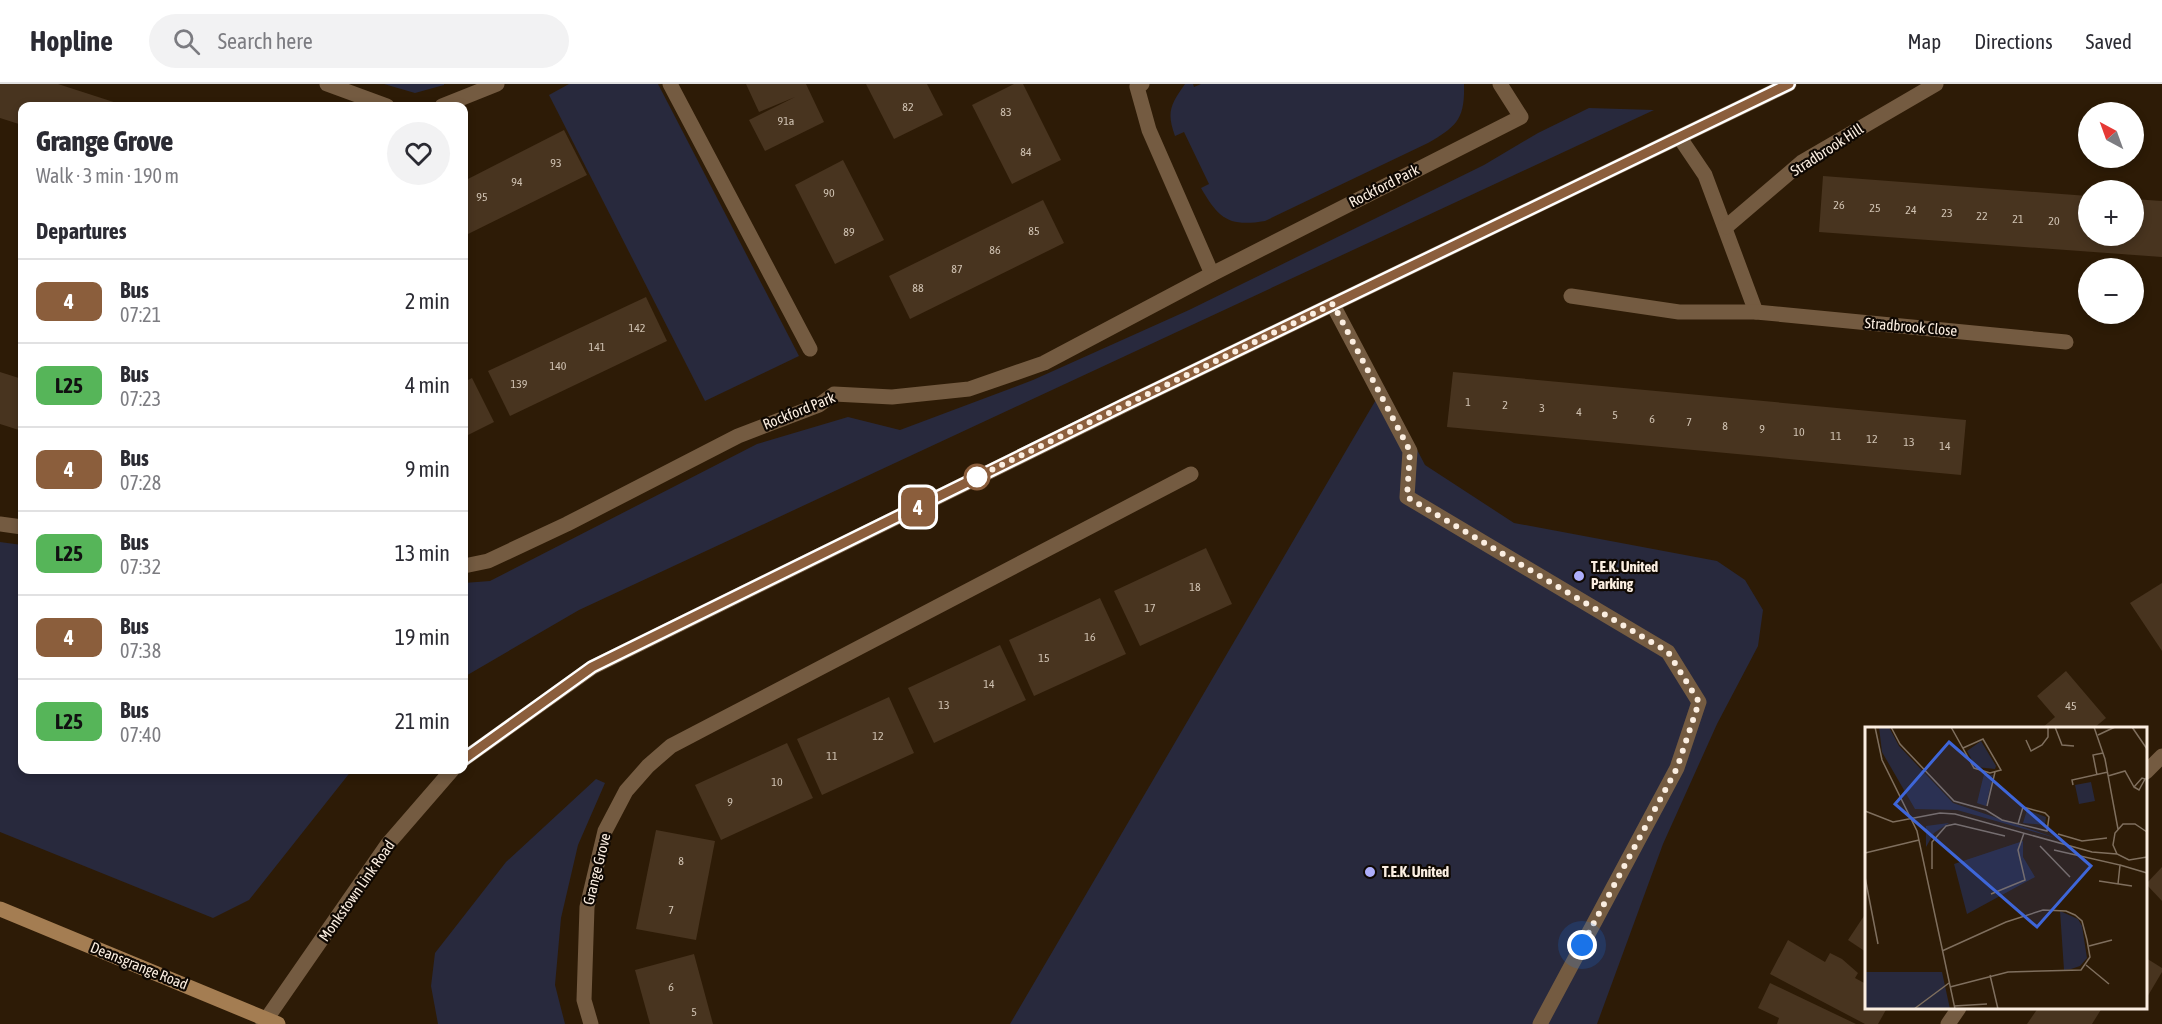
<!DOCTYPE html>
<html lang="en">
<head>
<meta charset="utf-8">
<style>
	body { margin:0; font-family:"Asap Condensed",sans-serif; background:#f2f2f3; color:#2b2b33; height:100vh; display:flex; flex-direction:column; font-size:22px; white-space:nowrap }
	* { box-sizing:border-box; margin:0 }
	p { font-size:20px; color:#7c7c81 }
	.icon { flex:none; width:33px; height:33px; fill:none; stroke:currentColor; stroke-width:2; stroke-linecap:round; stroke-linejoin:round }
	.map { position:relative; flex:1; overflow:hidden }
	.panel { position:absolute; left:18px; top:18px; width:450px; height:672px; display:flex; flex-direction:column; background:#fff; border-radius:12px; box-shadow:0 3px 9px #0003 }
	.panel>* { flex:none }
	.badge { padding:0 12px; border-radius:9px; font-size:21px; line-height:39px }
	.needle { width:39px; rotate:319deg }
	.tools { position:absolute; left:2078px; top:18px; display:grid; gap:12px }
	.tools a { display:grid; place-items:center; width:66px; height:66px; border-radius:50%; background:#fff; box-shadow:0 3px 9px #0003; font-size:30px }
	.you { position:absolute; width:30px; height:30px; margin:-15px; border:4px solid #fff; border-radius:50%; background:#1a73e8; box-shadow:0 0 0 9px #1a73e833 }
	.map>.badge { position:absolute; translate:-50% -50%; box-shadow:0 0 0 3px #fff }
	h2 { padding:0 18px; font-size:22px; line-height:54px }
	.round { display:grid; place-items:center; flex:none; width:63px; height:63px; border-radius:32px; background:#f2f2f3 }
	.headline { display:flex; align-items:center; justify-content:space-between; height:102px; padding:0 18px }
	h1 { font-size:28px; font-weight:800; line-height:45px }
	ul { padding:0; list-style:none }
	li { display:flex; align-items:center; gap:18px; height:84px; padding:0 18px; border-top:2px solid #e1e1e2 }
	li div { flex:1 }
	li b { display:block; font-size:22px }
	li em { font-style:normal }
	li .badge { min-width:66px; font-weight:700; text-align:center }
	header { display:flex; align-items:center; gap:36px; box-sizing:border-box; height:84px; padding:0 30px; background:#fff; border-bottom:2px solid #e1e1e2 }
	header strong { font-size:28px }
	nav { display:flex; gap:33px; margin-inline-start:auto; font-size:21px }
	.search { width:420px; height:54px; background:#f2f2f3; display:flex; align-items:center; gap:15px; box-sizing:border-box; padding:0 21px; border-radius:33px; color:#7c7c81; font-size:22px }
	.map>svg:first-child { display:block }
	.green { fill:#28293d }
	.building { fill:#48341f }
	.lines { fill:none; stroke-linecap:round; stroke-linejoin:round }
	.service { stroke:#745b41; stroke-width:15 }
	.minor { stroke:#745b41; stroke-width:15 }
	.tertiary { stroke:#745b41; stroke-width:15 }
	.secondary { stroke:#a47d52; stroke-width:15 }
	.line-casing { stroke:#fff; stroke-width:14 }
	.line { stroke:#8b5e3c; stroke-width:9 }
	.walk { stroke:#fbeee1; stroke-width:6; stroke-dasharray:0 10.8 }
	.stop-dot { fill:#fff; stroke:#8b5e3c; stroke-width:3 }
	.poi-dot { fill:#aeaefb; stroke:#0f0802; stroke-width:2 }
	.labels { text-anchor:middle; stroke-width:4.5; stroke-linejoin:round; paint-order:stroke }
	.number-label { font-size:12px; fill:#cec0b0 }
	.street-label { font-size:15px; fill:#fbeee1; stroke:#0f0802 }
	.poi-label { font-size:15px; font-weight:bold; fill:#fbeee1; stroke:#0f0802; text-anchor:start }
	.inset-road { fill:none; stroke:#7f6f5e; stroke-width:1.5 }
	.view { fill:#3e66d9; fill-opacity:0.15; stroke:#3e66d9; stroke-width:3 }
	.inset-edge { fill:none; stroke:#fbeee1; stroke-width:3 }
</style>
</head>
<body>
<header>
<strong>Hopline</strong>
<div class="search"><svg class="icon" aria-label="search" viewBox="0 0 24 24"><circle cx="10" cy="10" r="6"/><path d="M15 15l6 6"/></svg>Search here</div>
<nav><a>Map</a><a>Directions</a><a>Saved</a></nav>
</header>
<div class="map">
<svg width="2162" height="940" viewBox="0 0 2162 940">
	<rect width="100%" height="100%" fill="#2d1b06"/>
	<!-- green -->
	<g class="green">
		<path d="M 384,0 L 444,0 L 444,1 L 415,9 Z"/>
		<path d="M 569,0 L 658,0 L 799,272 L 705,317 L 549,11 Z"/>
		<path d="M 1185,0 L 1193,0 L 1194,3 L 1201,0 L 1464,0 C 1465,35 1457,42 1428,59 L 1265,137 C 1229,143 1219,135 1201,104 L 1209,100 L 1184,48 L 1175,52 C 1166,28 1171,20 1185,0 Z"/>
		<path d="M 1589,24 L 1654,26 L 579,526 L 464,593 L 464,499 L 490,497 L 757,360 L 848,333 L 900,346 L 1033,296 L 1189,226 L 1484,81 L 1538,49 Z"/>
		<path d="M 1384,302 L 1425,381 L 1514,439 L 1717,477 L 1745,496 L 1763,526 L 1758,562 L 1717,640 L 1663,760 L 1597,940 L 1010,940 Z"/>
		<path d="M 0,458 L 22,461 L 22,686 L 352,686 L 249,816 L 213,834 L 0,748 Z"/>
		<path d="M 596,695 L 605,699 L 578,761 L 561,834 L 555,901 L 565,940 L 438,940 L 431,902 L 435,869 L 506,778 Z"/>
	</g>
	<!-- building -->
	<g class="building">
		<path d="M 0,0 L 58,0 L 126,22 L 22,22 L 22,41 L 0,34 Z"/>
		<path d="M 746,0 L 806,0 L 824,38 L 765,67 L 749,36 L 795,13 L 759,28 Z"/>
		<path d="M 866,0 L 927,0 L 943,31 L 894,55 Z"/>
		<path d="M 1014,0 L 1023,0 L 1061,76 L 1012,100 L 972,21 Z"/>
		<path d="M 564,46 L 587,91 L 464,152 L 464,97 Z"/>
		<path d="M 843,76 L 884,156 L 835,180 L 795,101 Z"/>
		<path d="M 1823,92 L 2088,112 L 2088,152 L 2133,152 L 2133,115 L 2162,117 L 2162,173 L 1819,148 Z"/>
		<path d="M 1043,116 L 1064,159 L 910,235 L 889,192 Z"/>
		<path d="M 646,213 L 667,257 L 510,332 L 488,287 Z"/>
		<path d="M 0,288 L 22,295 L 22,347 L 0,340 Z"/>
		<path d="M 1453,288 L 1966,336 L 1961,391 L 1447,343 Z"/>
		<path d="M 472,294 L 494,338 L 464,353 L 464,298 Z"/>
		<path d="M 1206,464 L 1232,520 L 1140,562 L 1114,507 Z"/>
		<path d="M 2162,499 L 2162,567 L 2130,519 Z"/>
		<path d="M 1100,514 L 1126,570 L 1034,612 L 1009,556 Z"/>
		<path d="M 1000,561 L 1026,616 L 934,659 L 908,604 Z"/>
		<path d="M 2066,587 L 2106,634 L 2094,644 L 2042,644 L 2055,633 L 2037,612 Z"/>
		<path d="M 889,613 L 914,669 L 822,711 L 797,655 Z"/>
		<path d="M 787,659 L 813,714 L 721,756 L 695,701 Z"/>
		<path d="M 656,746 L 715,757 L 696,856 L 636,845 Z"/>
		<path d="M 2162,783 L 2162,817 L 2146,800 Z"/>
		<path d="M 1866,829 L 1866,868 L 1848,856 Z"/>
		<path d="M 1788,856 L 1825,878 L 1830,869 L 1842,875 L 1858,889 L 1855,894 L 1866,900 L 1866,924 L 1887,924 L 1878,940 L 1865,940 L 1770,890 Z"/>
		<path d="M 694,870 L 713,940 L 650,940 L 635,886 Z"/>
		<path d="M 2146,874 L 2162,884 L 2162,888 L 2146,915 Z"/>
		<path d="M 1770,899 L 1856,940 L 1777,940 L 1779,934 L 1758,924 Z"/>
		<path d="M 2038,924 L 2102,924 L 2092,940 L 2027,940 Z"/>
	</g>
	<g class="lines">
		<!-- service -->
		<path class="service" d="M 1333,221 L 1410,367 L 1407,413 L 1668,568 L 1699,618 L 1677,684 L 1540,940"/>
		<!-- minor -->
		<g class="minor">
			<path d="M 327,0 L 387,22"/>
			<path d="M 670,0 L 810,265"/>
			<path d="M 1142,0 L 1137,3 L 1149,46 L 1212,190"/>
			<path d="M 442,22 L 497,0"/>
			<path d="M 1680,54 L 1705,91 L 1756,228"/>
			<path d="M 1726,143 L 1802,78 L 1936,0"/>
			<path d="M 1571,212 L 1679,228 L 1756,228 L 2066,258"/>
			<path d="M 0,440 L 22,443"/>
			<path d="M 464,482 L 488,477 L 567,440 L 738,352 L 819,321 L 834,310 L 892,313 L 969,305 L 1044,279 L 1212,190 L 1521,33 L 1500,0"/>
			<path d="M 2146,688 L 2162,672"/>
			<path d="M 591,940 L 584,916 L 587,823 L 605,747 L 626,707 L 648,682 L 671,662 L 1191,390"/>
			<path d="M 1948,940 L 1959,924"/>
		</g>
		<!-- tertiary -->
		<g class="tertiary">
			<path d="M 464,675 L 593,583 L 1147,310 L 1789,0"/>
			<path d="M 263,940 L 387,761 L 452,686"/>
		</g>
		<!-- secondary -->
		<path class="secondary" d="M 0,825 L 278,940"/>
	</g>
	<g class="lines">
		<defs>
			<path id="line" d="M 464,675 L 592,583 L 1126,320 L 1789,0"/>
		</defs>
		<!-- line casing -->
		<use href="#line" class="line-casing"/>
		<!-- line -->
		<use href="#line" class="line"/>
		<!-- walk -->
		<path class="walk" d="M 977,393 L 975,394 L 1333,220 L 1410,367 L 1407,413 L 1668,568 L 1699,618 L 1677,684 L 1582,861"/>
	</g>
	<!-- markers -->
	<circle class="stop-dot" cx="977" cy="393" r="12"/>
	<g class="poi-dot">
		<circle cx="1579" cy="492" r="6"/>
		<circle cx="1370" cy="788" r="6"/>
	</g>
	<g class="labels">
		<!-- number labels -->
		<g class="number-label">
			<text x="908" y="27">82</text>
			<text x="1006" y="32">83</text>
			<text x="786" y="41">91a</text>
			<text x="1026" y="72">84</text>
			<text x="556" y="83">93</text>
			<text x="517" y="102">94</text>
			<text x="829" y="113">90</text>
			<text x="482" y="117">95</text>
			<text x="1839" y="125">26</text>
			<text x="1875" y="128">25</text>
			<text x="1911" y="130">24</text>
			<text x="1947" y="133">23</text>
			<text x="1982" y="136">22</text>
			<text x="2018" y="139">21</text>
			<text x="2054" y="141">20</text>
			<text x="1034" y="151">85</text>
			<text x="849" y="152">89</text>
			<text x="995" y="170">86</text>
			<text x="957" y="189">87</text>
			<text x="918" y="208">88</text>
			<text x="637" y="248">142</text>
			<text x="597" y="267">141</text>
			<text x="558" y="286">140</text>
			<text x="519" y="304">139</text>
			<text x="1468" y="322">1</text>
			<text x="1505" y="325">2</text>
			<text x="1542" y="328">3</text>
			<text x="1579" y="332">4</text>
			<text x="1615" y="335">5</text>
			<text x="1652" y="339">6</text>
			<text x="1689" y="342">7</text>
			<text x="1725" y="346">8</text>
			<text x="1762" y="349">9</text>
			<text x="1799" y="352">10</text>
			<text x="1836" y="356">11</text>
			<text x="1872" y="359">12</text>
			<text x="1909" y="362">13</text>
			<text x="1945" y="366">14</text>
			<text x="1195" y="507">18</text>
			<text x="1150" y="528">17</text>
			<text x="1090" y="557">16</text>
			<text x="1044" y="578">15</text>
			<text x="989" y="604">14</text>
			<text x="944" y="625">13</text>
			<text x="2071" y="626">45</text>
			<text x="878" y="656">12</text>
			<text x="832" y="676">11</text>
			<text x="777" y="702">10</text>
			<text x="730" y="722">9</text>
			<text x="681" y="781">8</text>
			<text x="671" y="830">7</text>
			<text x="671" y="907">6</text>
			<text x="694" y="932">5</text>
		</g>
		<!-- street labels -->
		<g class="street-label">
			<text transform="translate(1827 66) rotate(-33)" y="5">Stradbrook Hill</text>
			<text transform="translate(1384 102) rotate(-27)" y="5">Rockford Park</text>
			<text transform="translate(1911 243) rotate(5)" y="5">Stradbrook Close</text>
			<text transform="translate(799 327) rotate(-22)" y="5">Rockford Park</text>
			<text transform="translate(597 785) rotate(-76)" y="5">Grange Grove</text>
			<text transform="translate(357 807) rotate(-55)" y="5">Monkstown Link Road</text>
			<text transform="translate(139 882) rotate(22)" y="5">Deansgrange Road</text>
		</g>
		<!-- poi labels -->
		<g class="poi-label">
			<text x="1591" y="488">T.E.K. United<tspan x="1591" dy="17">Parking</tspan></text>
			<text x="1382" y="793">T.E.K. United</text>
		</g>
	</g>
	<!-- overview -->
	<g transform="translate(1865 643)">
		<rect width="282" height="282" fill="#2d1b06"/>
		<path d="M 14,0 L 24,0 L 34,19 L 88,76 L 191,111 L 92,83 L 50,82 L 17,25 ZM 116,14 L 131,39 L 130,42 L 111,40 L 102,24 ZM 119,47 L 128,48 L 121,79 L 112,76 ZM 226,55 L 230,74 L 214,77 L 210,58 ZM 162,83 L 181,90 L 180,98 L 158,96 ZM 84,96 L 69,106 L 61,120 L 61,99 ZM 158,114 L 158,130 L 170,150 L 102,187 L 89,137 ZM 195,184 L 213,192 L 217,199 L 222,231 L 215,239 L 206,242 L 199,243 ZM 0,245 L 77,245 L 85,282 L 0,282 Z" fill="#28293d"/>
		<path class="inset-road" d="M 10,0 L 17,33 L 52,104 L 90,282M 26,0 L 35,17 L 89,74 L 121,83 L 137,93 L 182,104 L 184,90 L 180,86 L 158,80 L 153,97M 86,0 L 109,41 L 125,46 L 136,43 L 118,12 L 98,21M 190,0 L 197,18 L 209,19M 229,0 L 240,32 L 253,102M 267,0 L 282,22M 233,8 L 250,0M 161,13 L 166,24 L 177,18 L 183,10 L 183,0M 232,48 L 228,28 L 238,26M 243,49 L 260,44 L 269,60 L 277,51 L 280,52 L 274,63 L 269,60M 208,58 L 207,53 L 243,45M 122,79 L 130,45M 0,84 L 28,95 L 75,86 L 90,87 L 227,125 L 252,127M 282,105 L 270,97 L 258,97 L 250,106 L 248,118 L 252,127 L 264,133 L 282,130M 193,107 L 217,114 L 242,111M 175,119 L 205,150M 189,123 L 255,138 L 253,157M 0,126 L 54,113M 255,138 L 282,146M 67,142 L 67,115 L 81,99 L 90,97 L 140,109M 0,150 L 13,217M 234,154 L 267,159M 126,167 L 160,153 L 153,123 L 159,106M 224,219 L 247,213M 77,224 L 141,195 L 178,183 L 201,184 L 210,188 L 217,194 L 222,213 L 225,230 L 216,243 L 143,245 L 85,260M 221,238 L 244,257M 125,248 L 133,282M 89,279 L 122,277M 49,282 L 84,256"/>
		<path class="view" d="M 84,15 L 226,139 L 172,200 L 30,77 Z"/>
		<rect width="282" height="282" class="inset-edge"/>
	</g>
</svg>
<div class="tools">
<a><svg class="needle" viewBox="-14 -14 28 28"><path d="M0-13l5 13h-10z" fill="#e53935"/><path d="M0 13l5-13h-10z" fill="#7c7c81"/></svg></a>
<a>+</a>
<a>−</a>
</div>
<div class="you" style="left:1582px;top:861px"></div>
<b class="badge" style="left:918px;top:423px;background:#8b5e3c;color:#fff">4</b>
<section class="panel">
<div class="headline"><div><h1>Grange Grove</h1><p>Walk · 3 min · 190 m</p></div><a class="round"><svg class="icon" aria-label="heart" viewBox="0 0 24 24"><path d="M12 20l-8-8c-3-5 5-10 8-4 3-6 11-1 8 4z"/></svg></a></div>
<h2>Departures</h2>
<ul>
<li><span class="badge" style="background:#8b5e3c;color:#fff">4</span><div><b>Bus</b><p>07:21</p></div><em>2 min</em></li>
<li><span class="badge" style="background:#56b559;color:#111">L25</span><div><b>Bus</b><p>07:23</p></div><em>4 min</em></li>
<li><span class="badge" style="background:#8b5e3c;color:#fff">4</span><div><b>Bus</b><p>07:28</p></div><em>9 min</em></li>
<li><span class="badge" style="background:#56b559;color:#111">L25</span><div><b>Bus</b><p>07:32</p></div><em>13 min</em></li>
<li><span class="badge" style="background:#8b5e3c;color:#fff">4</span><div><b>Bus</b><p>07:38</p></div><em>19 min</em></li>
<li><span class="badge" style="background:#56b559;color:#111">L25</span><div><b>Bus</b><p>07:40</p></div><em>21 min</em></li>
</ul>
</section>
</div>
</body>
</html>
